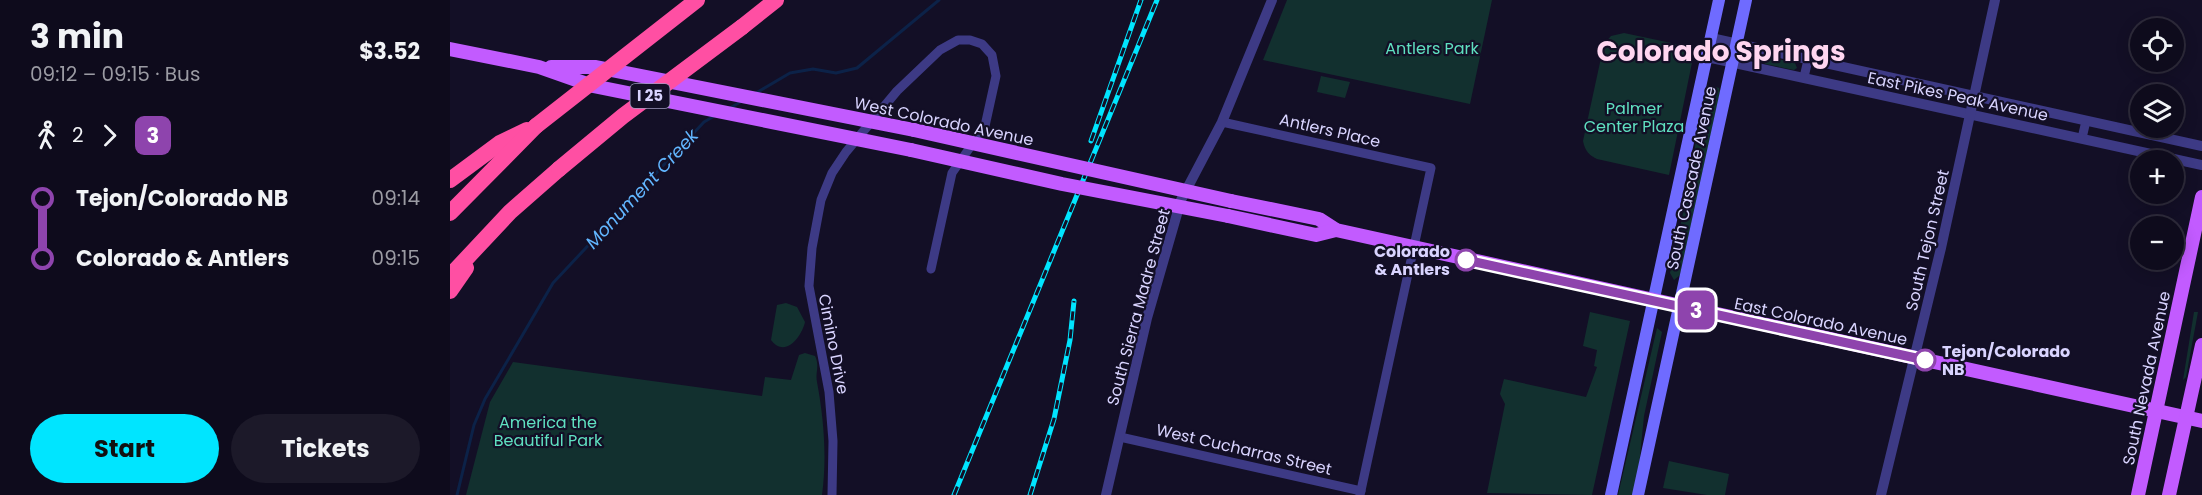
<!DOCTYPE html>
<html lang="en">
<head>
<meta charset="utf-8">
<style>
	body { margin:0; font-family:Poppins,sans-serif; background:#1c1929; color:#f1f3f6; height:100vh; display:flex; flex-direction:column; font-size:22px; white-space:nowrap }
	* { box-sizing:border-box; margin:0 }
	p { font-size:20px; color:#9b9ba3 }
	.icon { flex:none; width:33px; height:33px; fill:none; stroke:currentColor; stroke-width:2; stroke-linecap:round; stroke-linejoin:round }
	.map { position:relative; flex:1; overflow:hidden }
	.drawer { display:flex; flex-direction:column; background:#0e0b1c; width:450px }
	.drawer>* { flex:none }
	.badge { padding:0 12px; border-radius:9px; font-size:21px; line-height:39px }
	.tools { position:absolute; left:1680px; top:18px; display:grid; gap:12px }
	.tools a { display:grid; place-items:center; width:54px; height:54px; border-radius:50%; background:#0e0b1c; box-shadow:0 3px 15px #0003,0 0 0 2px #2e2b3b; font-size:30px }
	.map>.badge { position:absolute; translate:-50% -50%; box-shadow:0 0 0 3px #fff }
	.legs { display:flex; align-items:center; gap:9px; height:66px; padding:0 30px; font-size:20px }
	.legs p { margin-inline-start:auto }
	.overview { display:flex; align-items:center; justify-content:space-between; height:102px; padding:0 30px }
	h1 { font-size:33px; font-weight:700; line-height:45px }
	.action { display:flex; gap:12px; margin-top:auto; padding:12px 30px }
	.action a { flex:1; height:69px; border-radius:36px; background:#00e5ff; color:#111; font-size:24px; font-weight:700; line-height:69px; text-align:center }
	.action a+a { background:#1c1929; color:#f1f3f6 }
	ul { padding:0 30px; list-style:none }
	li { display:flex; align-items:center; gap:21px; height:60px; font-size:22px }
	li i { display:grid; place-items:center; width:9px; height:100%; margin:0 8px; background:currentColor }
	li i::after { content:''; width:15px; height:15px; margin:-8px; border:4px solid; border-radius:50%; background:#0e0b1c }
	li p { margin-inline-start:auto }
	li:first-child i { background:linear-gradient(#0000 50%,currentColor 0) }
	li:last-child i { background:linear-gradient(currentColor 50%,#0000 0) }
	main { display:flex; flex:1; min-height:0 }
	.map>svg:first-child { display:block }
	.green { fill:#12302f }
	.lines { fill:none; stroke-linecap:round; stroke-linejoin:round }
	.stream { stroke:#0c2248; stroke-width:3 }
	.minor { stroke:#3d3a85; stroke-width:9 }
	.tertiary { stroke:#3d3a85; stroke-width:10 }
	.secondary { stroke:#6f6bff; stroke-width:12 }
	.primary { stroke:#c25bff; stroke-width:14 }
	.motorway { stroke:#ff4fa3; stroke-width:16 }
	.rail-casing { stroke:#00e5ff; stroke-width:5 }
	.rail { stroke:#130f26; stroke-width:3; stroke-dasharray:9; stroke-linecap:butt }
	.primary-bridge { stroke:#c25bff; stroke-width:14 }
	.motorway-bridge { stroke:#ff4fa3; stroke-width:16 }
	.line-1-casing { stroke:#fff; stroke-width:14 }
	.line-1 { stroke:#8e44ad; stroke-width:9 }
	.stop-1-dot { fill:#fff; stroke:#8e44ad; stroke-width:3 }
	.labels { text-anchor:middle; stroke-width:4.5; stroke-linejoin:round; paint-order:stroke }
	.shield { fill:#130f26; stroke:#9e99be; stroke-width:1.5 }
	.shield-label { font-size:15px; font-weight:bold; fill:#d9d4ff }
	.park-label { font-size:16px; fill:#5fe0c0; stroke:#130f26 }
	.street-label { font-size:16px; fill:#d9d4ff; stroke:#130f26 }
	.stop-label { font-size:16px; font-weight:bold; fill:#d9d4ff; stroke:#130f26; text-anchor:end }
	.water-label { font-size:18px; font-style:italic; fill:#62b6ff; stroke:#130f26 }
	.town-label { font-size:28px; font-weight:bold; fill:#ffd6f0; stroke:#130f26 }
</style>
</head>
<body>
<main>
<section class="drawer">
<div class="overview"><div><h1>3 min</h1><p>09:12 – 09:15 · Bus</p></div><b>$3.52</b></div>
<div class="legs"><svg class="icon" aria-label="walk" viewBox="0 0 24 24"><circle cx="13" cy="4" r="2"/><path d="M13 8l-2 6 4 7M11 14l-3 7M7 12l3-4h3l4 4"/></svg>2<svg class="icon" aria-label="forward" viewBox="0 0 24 24"><path d="M9 5l7 7-7 7"/></svg><b class="badge" style="background:#8e44ad;color:#fff">3</b></div>
<ul>
<li><i style="color:#8e44ad"></i><b>Tejon/Colorado NB</b><p>09:14</p></li>
<li><i style="color:#8e44ad"></i><b>Colorado &amp; Antlers</b><p>09:15</p></li>
</ul>
<div class="action"><a>Start</a><a>Tickets</a></div>
</section>
<div class="map">
<svg width="1752" height="495" viewBox="0 0 1752 495">
	<rect width="100%" height="100%" fill="#130f26"/>
	<!-- green -->
	<g class="green">
		<path d="M 837,0 L 1042,0 L 1020,104 L 813,60 Z"/>
		<path d="M 1174,33 L 1245,48 L 1219,175 L 1147,159 C 1139,155 1135,151 1133,141 L 1154,44 L 1161,36 Z"/>
		<path d="M 1316,56 L 1345,63 L 1347,68 L 1344,70 L 1315,64 L 1313,61 Z"/>
		<path d="M 871,76 L 900,82 L 895,98 L 867,92 Z"/>
		<path d="M 1260,85 L 1269,88 L 1270,92 L 1230,275 L 1224,280 L 1220,273 C 1231,224 1242,175 1248,125 C 1250,114 1251,93 1260,85 Z"/>
		<path d="M 336,303 L 347,307 L 355,322 C 352,336 335,359 321,340 L 327,305 Z"/>
		<path d="M 1140,312 L 1180,321 L 1142,495 L 1037,493 L 1055,404 L 1050,394 L 1054,379 L 1136,397 L 1147,367 L 1144,366 L 1147,350 L 1133,346 Z"/>
		<path d="M 1744,312 L 1748,312 L 1736,377 L 1733,380 Z"/>
		<path d="M 1207,328 L 1212,332 L 1194,416 L 1189,466 L 1183,495 L 1168,495 Z"/>
		<path d="M 355,353 L 365,356 C 370,366 365,372 367,382 C 374,419 377,458 372,495 L 16,495 L 40,402 L 63,362 L 312,396 L 315,377 L 341,380 L 349,355 Z"/>
		<path d="M 1219,461 L 1279,474 L 1275,495 L 1257,495 L 1213,488 Z"/>
	</g>
	<g class="lines">
		<!-- stream -->
		<g class="stream">
			<path d="M 306,93 L 340,73 L 363,69 L 386,73 L 407,68 L 489,0"/>
			<path d="M 280,108 L 292,101"/>
			<path d="M 7,495 L 24,425 L 35,399 L 103,283 L 254,122 L 266,115"/>
		</g>
		<!-- minor -->
		<g class="minor">
			<path d="M 1354,77 L 1358,60"/>
			<path d="M 772,122 L 981,168 L 910,495"/>
			<path d="M 1632,138 L 1636,121"/>
			<path d="M 670,437 L 911,491"/>
			<path d="M 382,495 L 383,441 L 379,392 L 359,286 L 362,248 L 371,200 L 382,173 L 396,152 L 447,91 L 490,50 L 508,40 L 520,40 L 532,44 L 542,55 L 546,76 L 535,126 L 502,173 L 481,269"/>
		</g>
		<!-- tertiary -->
		<g class="tertiary">
			<path d="M 1261,38 L 1752,146"/>
			<path d="M 1257,57 L 1752,165"/>
			<path d="M 656,495 L 697,318 L 731,200 L 772,122 L 822,0"/>
			<path d="M 1431,495 L 1491,248 L 1545,0"/>
		</g>
		<!-- secondary -->
		<g class="secondary">
			<path d="M 1161,495 L 1269,0"/>
			<path d="M 1188,495 L 1296,0"/>
		</g>
		<!-- primary -->
		<g class="primary">
			<path d="M 0,49 L 89,67 L 143,86 L 461,150"/>
			<path d="M 101,67 L 146,67 L 464,130"/>
			<path d="M 781,201 L 869,219 L 886,230 L 1752,421"/>
			<path d="M 778,216 L 866,235 L 886,230"/>
			<path d="M 1688,495 L 1752,197"/>
			<path d="M 1719,495 L 1752,345"/>
		</g>
		<!-- motorway -->
		<g class="motorway">
			<path d="M 292,27 L 326,0"/>
			<path d="M 0,180 L 50,143 L 77,130"/>
			<path d="M 0,213 L 86,126"/>
			<path d="M 0,276 L 60,212 L 109,169"/>
			<path d="M 0,291 L 16,268"/>
		</g>
		<defs>
			<g id="rail">
				<path d="M 641,141 L 691,0"/>
				<path d="M 504,495 L 707,0"/>
				<path d="M 580,495 L 604,419 L 620,340 L 624,301"/>
			</g>
		</defs>
		<!-- rail casing -->
		<use href="#rail" class="rail-casing"/>
		<!-- rail -->
		<use href="#rail" class="rail"/>
		<!-- primary-bridge -->
		<g class="primary-bridge">
			<path d="M 464,130 L 781,201"/>
			<path d="M 461,150 L 612,184 L 778,216"/>
		</g>
		<!-- motorway-bridge -->
		<g class="motorway-bridge">
			<path d="M 86,126 L 247,0"/>
			<path d="M 109,169 L 173,116 L 292,27"/>
		</g>
	</g>
	<g class="lines">
		<defs>
			<path id="line-1" d="M 1016,260 L 1475,360"/>
		</defs>
		<!-- line-1 casing -->
		<use href="#line-1" class="line-1-casing"/>
		<!-- line-1 -->
		<use href="#line-1" class="line-1"/>
	</g>
	<!-- markers -->
	<g class="stop-1-dot">
		<circle cx="1016" cy="260" r="10"/>
		<circle cx="1475" cy="360" r="10"/>
	</g>
	<g class="labels">
		<!-- shield labels -->
		<rect class="shield" x="180.5" y="84" width="39" height="24" rx="4.5"/>
		<g class="shield-label">
			<text x="200" y="101">I 25</text>
		</g>
		<!-- park labels -->
		<g class="park-label">
			<text x="982" y="54">Antlers Park</text>
			<text x="1184" y="114">Palmer<tspan x="1184" dy="18">Center Plaza</tspan></text>
			<text x="98" y="428">America the<tspan x="98" dy="18">Beautiful Park</tspan></text>
		</g>
		<!-- street labels -->
		<g class="street-label">
			<text transform="translate(1508 96) rotate(12)" y="6">East Pikes Peak Avenue</text>
			<text transform="translate(494 121) rotate(12)" y="6">West Colorado Avenue</text>
			<text transform="translate(880 130) rotate(13)" y="6">Antlers Place</text>
			<text transform="translate(1241 178) rotate(-78)" y="6">South Cascade Avenue</text>
			<text transform="translate(1477 240) rotate(-77)" y="6">South Tejon Street</text>
			<text transform="translate(688 307) rotate(-75)" y="6">South Sierra Madre Street</text>
			<text transform="translate(1371 321) rotate(12)" y="6">East Colorado Avenue</text>
			<text transform="translate(384 344) rotate(79)" y="6">Cimino Drive</text>
			<text transform="translate(1696 378) rotate(-78)" y="6">South Nevada Avenue</text>
			<text transform="translate(794 449) rotate(13)" y="6">West Cucharras Street</text>
		</g>
		<!-- stop labels -->
		<g class="stop-label">
			<text x="1000" y="257">Colorado<tspan x="1000" dy="18">&amp; Antlers</tspan></text>
			<text x="1492" y="357" text-anchor="start">Tejon/Colorado<tspan x="1492" dy="18">NB</tspan></text>
		</g>
		<!-- water labels -->
		<g class="water-label">
			<text transform="translate(192 189) rotate(-47)" y="6">Monument Creek</text>
		</g>
		<!-- town labels -->
		<g class="town-label">
			<text x="1271" y="61">Colorado Springs</text>
		</g>
	</g>
</svg>
<div class="tools">
<a><svg class="icon" aria-label="locate" viewBox="0 0 24 24"><circle cx="12" cy="12" r="6"/><path d="M12 2v4M12 18v4M2 12h4M18 12h4"/></svg></a>
<a><svg class="icon" aria-label="layers" viewBox="0 0 24 24"><path d="M12 4l9 5-9 5-9-5zM3 14l9 5 9-5"/></svg></a>
<a>+</a>
<a>−</a>
</div>
<b class="badge" style="left:1246px;top:310px;background:#8e44ad;color:#fff">3</b>
</div>
</main>
</body>
</html>
